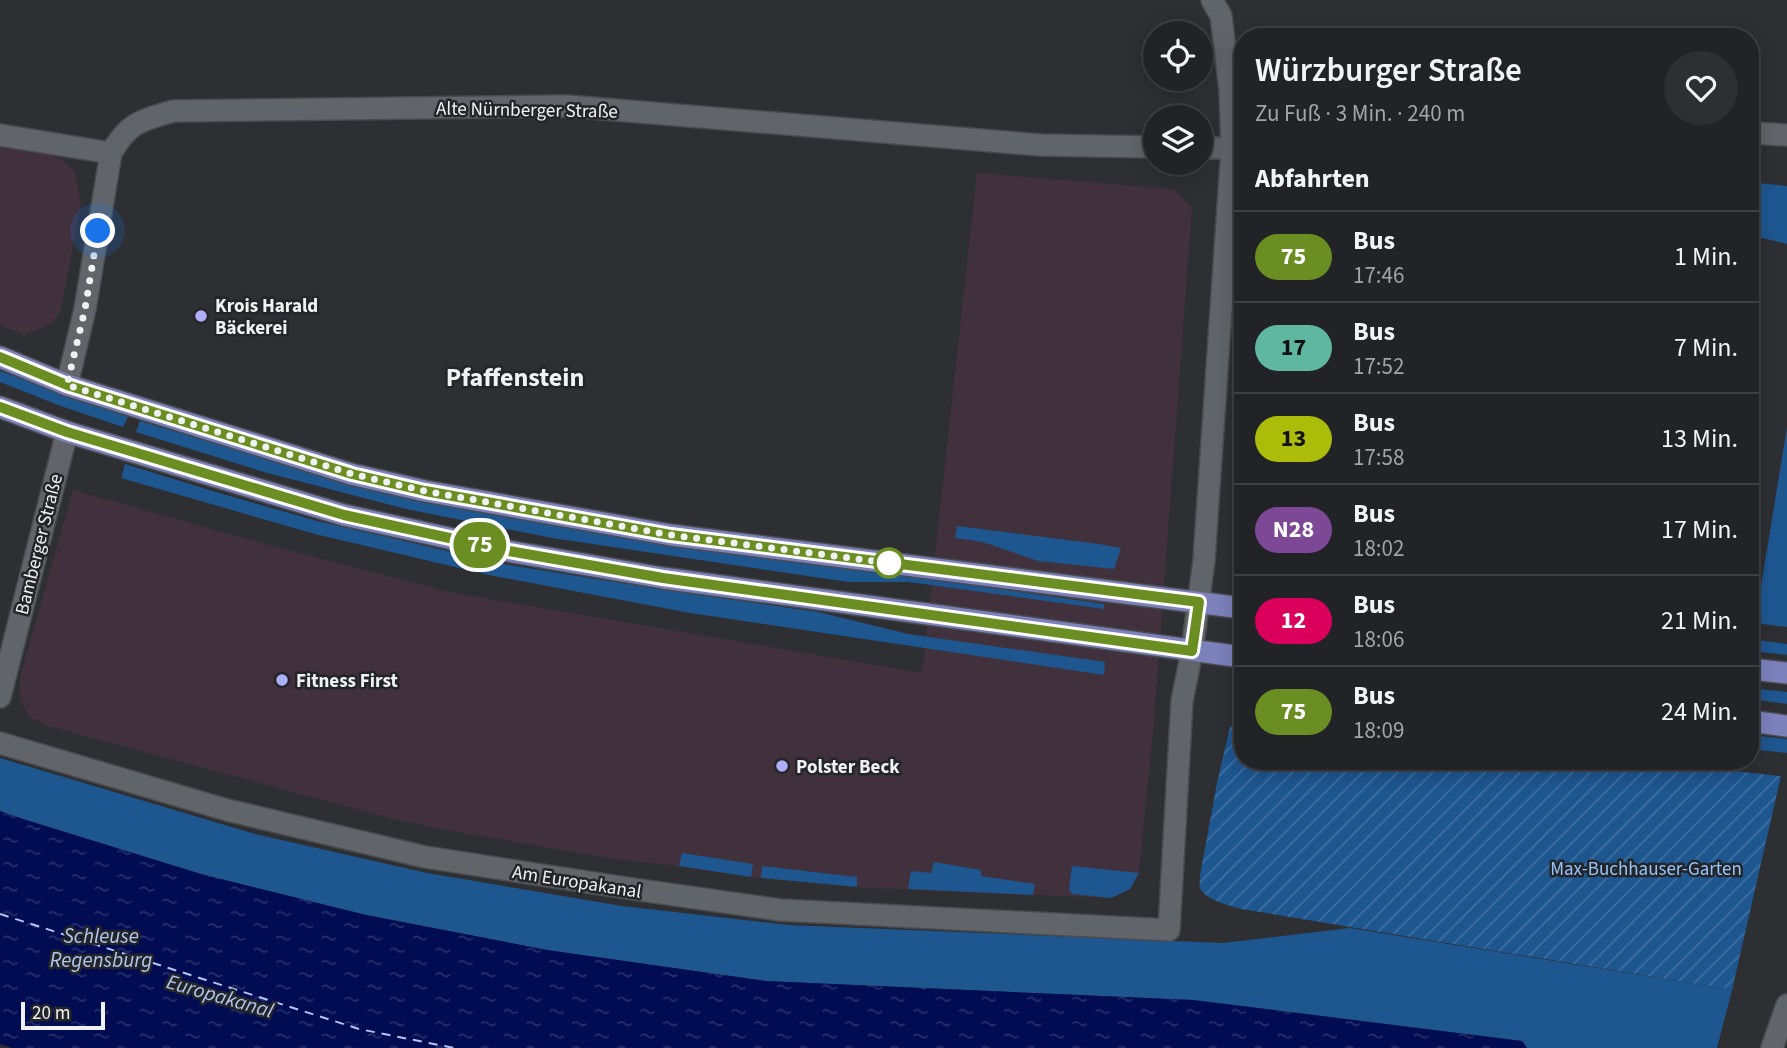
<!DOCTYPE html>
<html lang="de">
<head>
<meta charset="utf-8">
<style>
	body { margin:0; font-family:"Source Sans 3",sans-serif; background:#2e2f32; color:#f1f3f6; height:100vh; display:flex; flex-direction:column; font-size:26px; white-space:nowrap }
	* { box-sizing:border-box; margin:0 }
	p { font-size:23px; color:#a2a4a7 }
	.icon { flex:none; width:38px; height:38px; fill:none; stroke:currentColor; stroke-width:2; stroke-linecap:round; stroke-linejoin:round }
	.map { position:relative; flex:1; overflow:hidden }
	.side { position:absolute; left:1234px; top:28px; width:525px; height:742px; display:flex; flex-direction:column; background:#222326; border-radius:28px; box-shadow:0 4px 18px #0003,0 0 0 2px #3f4043 }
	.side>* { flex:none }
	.badge { padding:0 14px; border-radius:23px; font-size:24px; line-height:46px }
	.buttons { position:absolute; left:1143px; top:21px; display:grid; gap:14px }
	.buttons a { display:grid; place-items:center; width:70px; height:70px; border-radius:50%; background:#222326; box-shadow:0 4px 18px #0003,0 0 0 2px #3f4043; font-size:35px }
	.scale { position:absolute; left:21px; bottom:18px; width:84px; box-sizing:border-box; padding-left:7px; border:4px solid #eff1f3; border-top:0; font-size:19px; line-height:24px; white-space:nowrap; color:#eff1f3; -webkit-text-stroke:5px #232528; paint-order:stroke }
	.you { position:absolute; width:35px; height:35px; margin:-18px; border:5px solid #fff; border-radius:50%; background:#1a73e8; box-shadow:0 0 0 10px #1a73e833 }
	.map>.badge { position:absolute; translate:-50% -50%; box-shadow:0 0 0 4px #fff }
	h2 { padding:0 21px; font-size:26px; line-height:63px }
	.round { display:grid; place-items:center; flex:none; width:74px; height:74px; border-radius:37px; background:#2e2f32 }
	.summary { display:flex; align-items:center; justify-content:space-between; height:119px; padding:0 21px }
	h1 { font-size:33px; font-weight:600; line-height:52px }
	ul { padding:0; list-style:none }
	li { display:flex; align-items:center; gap:21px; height:91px; padding:0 21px; border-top:2px solid #3f4043 }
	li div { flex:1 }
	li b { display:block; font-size:26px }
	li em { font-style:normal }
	li .badge { min-width:77px; font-weight:700; text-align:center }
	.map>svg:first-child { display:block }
	.commercial { fill:#41313c }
	.green { fill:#1e5690 }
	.garden { fill:url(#garden-furrows) }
	.water { fill:url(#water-ripples) }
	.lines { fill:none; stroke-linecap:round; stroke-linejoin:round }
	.ferry { stroke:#b2c6ef; stroke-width:2; stroke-dasharray:9 7; stroke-linecap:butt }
	.minor-casing { stroke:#494b4e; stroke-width:24 }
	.major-casing { stroke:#494b4e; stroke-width:24 }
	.minor { stroke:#616468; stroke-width:21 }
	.major { stroke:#7c81bc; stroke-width:21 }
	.line-casing { stroke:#fff; stroke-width:16 }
	.line { stroke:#6b8e23; stroke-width:10 }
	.walk { stroke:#eff1f3; stroke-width:7; stroke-dasharray:0 12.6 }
	.poi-dot { fill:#aeaefb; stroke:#232528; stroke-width:2.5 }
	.stop-dot { fill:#fff; stroke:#6b8e23; stroke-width:3.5 }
	.labels { text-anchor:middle; stroke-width:5; stroke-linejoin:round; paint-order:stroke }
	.street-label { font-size:19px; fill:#eff1f3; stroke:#232528 }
	.poi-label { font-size:19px; font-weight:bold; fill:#eff1f3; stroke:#232528; text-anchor:start }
	.park-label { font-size:19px; fill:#94c4fa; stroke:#232528 }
	.water-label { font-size:21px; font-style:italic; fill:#b2c6ef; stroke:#232528 }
	.district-label { font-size:26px; font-weight:bold; fill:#eff1f3; stroke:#232528 }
</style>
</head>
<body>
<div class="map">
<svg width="1787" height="1048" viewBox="0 0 1787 1048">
	<defs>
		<pattern id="garden-furrows" width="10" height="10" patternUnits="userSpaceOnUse" patternTransform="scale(1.75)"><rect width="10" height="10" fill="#1e5690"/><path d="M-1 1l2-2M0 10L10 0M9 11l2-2" fill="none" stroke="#3f6fa0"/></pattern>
		<pattern id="water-ripples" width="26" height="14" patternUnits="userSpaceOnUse" patternTransform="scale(1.75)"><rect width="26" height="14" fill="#010c53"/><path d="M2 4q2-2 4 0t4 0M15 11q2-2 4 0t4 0" fill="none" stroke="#26306c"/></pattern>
	</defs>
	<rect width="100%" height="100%" fill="#2d2f32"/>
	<!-- commercial -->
	<g class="commercial">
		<path d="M 0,148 L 49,154 L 65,162 L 75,172 L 81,203 L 61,310 L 53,323 L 24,335 L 0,325 Z"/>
		<path d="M 977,173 L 1173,189 L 1192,207 L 1154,722 L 1139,873 L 1130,889 L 1111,898 L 866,888 L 751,877 L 679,866 L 622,860 L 451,831 L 393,819 L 48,726 L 29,717 L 20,699 L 20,677 L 73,490 L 258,542 L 449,592 L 922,673 Z"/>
	</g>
	<!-- green -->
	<g class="green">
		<path d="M 1758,183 L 1787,186 L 1787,244 L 1750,235 L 1750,198 L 1757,198 Z"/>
		<path d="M 0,371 L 128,417 L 123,427 L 58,405 L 0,382 Z"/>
		<path d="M 140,421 L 308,471 L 595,531 L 1104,604 L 1104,609 L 909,582 L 848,582 L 552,538 L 406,509 L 264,472 L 136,432 Z"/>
		<path d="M 1787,427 L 1787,627 L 1755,623 Z"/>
		<path d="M 125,464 L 216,492 L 317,521 L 504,564 L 658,589 L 818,612 L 908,634 L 1105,662 L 1104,675 L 690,613 L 489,575 L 315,534 L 121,478 Z"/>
		<path d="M 957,526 L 1099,544 L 1121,548 L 1114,569 L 1038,561 L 983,542 L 955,538 Z"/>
		<path d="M 1750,639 L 1787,644 L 1787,655 L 1750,651 Z"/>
		<path d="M 1750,688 L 1787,692 L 1787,704 L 1750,699 Z"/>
		<path d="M 1750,735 L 1787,739 L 1787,753 L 1750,749 Z"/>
		<path d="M 0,758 L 255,834 L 427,873 L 622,906 L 789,925 L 1223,943 L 1350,928 L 1732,990 L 1717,1048 L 1527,1048 L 1522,1041 L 1193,1000 L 765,981 L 547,950 L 366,915 L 201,874 L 26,820 L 0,811 Z"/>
		<path d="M 682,853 L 753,864 L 751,877 L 679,866 Z"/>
		<path d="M 934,862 L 981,870 L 981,876 L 1035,884 L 1033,895 L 908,889 L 911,871 L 931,873 Z"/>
		<path d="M 762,866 L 857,877 L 857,887 L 761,878 Z"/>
		<path d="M 1072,866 L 1139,873 L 1130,889 L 1111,898 L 1072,894 L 1069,889 Z"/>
	</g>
	<!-- garden -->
	<path class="garden" d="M 1242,722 L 1242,761 L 1640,761 L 1781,776 L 1732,990 L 1242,909 C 1231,906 1202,899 1200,887 C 1199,883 1200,879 1200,875 L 1217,783 L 1230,727 Z"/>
	<!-- water -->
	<path class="water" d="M 0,811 L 26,820 L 201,874 L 366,915 L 547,950 L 765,981 L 1193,1000 L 1522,1041 L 1527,1048 L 12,1048 L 0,1044 Z"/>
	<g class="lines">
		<!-- ferry -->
		<path class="ferry" d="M 0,914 L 359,1029 L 454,1048"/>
		<defs>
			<g id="minor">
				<path d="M 1750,133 L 1787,135"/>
				<path d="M 0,135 L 111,153 C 129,122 140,121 173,111 L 567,106 L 1041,145 L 1155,147"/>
				<path d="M 1200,148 L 1242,148"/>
				<path d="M 67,385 L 85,309 L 111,153"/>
				<path d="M 0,697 L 67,432"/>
				<path d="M 0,743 L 227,810 L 425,857 L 633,889 L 780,910 L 1169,930 L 1182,701 L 1192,651 L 1204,560 L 1232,149 L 1230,90 L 1221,16 L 1212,0"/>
				<path d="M 1772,1048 L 1787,1005"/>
			</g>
			<g id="major">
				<path d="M 0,357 L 67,385 L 351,474 L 425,491 L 671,535 L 1242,608"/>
				<path d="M 0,407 L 67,432 L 344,515 L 508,551 L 663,578 L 1242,657"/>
				<path d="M 1750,669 L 1787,673"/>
				<path d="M 1750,721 L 1787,726"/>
			</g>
		</defs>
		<!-- minor casing -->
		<use href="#minor" class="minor-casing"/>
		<!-- major casing -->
		<use href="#major" class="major-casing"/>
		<!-- minor -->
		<use href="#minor" class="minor"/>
		<!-- major -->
		<use href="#major" class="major"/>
	</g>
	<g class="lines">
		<defs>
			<path id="line" d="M 0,357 L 67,385 L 352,474 L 425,491 L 671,535 L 1199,602 L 1192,651 L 663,578 L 509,551 L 344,515 L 67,432 L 0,407"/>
		</defs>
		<!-- line casing -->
		<use href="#line" class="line-casing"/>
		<!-- line -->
		<use href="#line" class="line"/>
		<!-- walk -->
		<path class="walk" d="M 98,231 L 85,309 L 67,385 L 352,474 L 425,491 L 671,535 L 889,563"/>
	</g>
	<!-- markers -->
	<g class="poi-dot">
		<circle cx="201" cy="316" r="7"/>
		<circle cx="282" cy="680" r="7"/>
		<circle cx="782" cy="766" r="7"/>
	</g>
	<circle class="stop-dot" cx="889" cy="563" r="14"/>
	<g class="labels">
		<!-- street labels -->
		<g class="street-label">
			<text transform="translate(527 109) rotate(1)" y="7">Alte Nürnberger Straße</text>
			<text transform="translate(38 544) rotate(-76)" y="7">Bamberger Straße</text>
			<text transform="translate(577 881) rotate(9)" y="7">Am Europakanal</text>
		</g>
		<!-- poi labels -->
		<g class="poi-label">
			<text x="215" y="312">Krois Harald<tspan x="215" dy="22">Bäckerei</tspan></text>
			<text x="296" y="687">Fitness First</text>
			<text x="796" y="773">Polster Beck</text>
		</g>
		<!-- park labels -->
		<g class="park-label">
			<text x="1646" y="875">Max-Buchhauser-Garten</text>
		</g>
		<!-- water labels -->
		<g class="water-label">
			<text x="101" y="943">Schleuse<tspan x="101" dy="24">Regensburg</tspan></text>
			<text transform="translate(220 996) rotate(16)" y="7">Europakanal</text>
		</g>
		<!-- district labels -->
		<g class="district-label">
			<text x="515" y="386">Pfaffenstein</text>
		</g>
	</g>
</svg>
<div class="buttons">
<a><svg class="icon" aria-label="locate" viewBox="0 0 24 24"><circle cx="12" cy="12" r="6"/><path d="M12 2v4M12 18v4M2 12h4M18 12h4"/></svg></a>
<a><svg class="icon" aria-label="layers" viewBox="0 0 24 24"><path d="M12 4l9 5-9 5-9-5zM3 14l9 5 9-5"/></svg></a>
</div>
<div class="scale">20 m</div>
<div class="you" style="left:98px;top:231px"></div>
<b class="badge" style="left:480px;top:545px;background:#6b8e23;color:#fff">75</b>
<section class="side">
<div class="summary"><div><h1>Würzburger Straße</h1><p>Zu Fuß · 3 Min. · 240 m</p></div><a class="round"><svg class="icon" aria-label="heart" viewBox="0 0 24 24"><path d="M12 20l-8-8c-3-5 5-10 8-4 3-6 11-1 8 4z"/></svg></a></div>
<h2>Abfahrten</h2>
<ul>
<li><span class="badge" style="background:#6b8e23;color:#fff">75</span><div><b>Bus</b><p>17:46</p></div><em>1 Min.</em></li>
<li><span class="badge" style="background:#5fb7a1;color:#111">17</span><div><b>Bus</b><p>17:52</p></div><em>7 Min.</em></li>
<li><span class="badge" style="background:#abbd09;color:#111">13</span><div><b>Bus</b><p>17:58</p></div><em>13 Min.</em></li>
<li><span class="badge" style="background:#7d4896;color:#fff">N28</span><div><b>Bus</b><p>18:02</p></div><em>17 Min.</em></li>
<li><span class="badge" style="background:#da005b;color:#fff">12</span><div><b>Bus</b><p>18:06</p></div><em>21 Min.</em></li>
<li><span class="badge" style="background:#6b8e23;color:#fff">75</span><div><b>Bus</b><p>18:09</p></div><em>24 Min.</em></li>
</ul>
</section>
</div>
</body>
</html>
